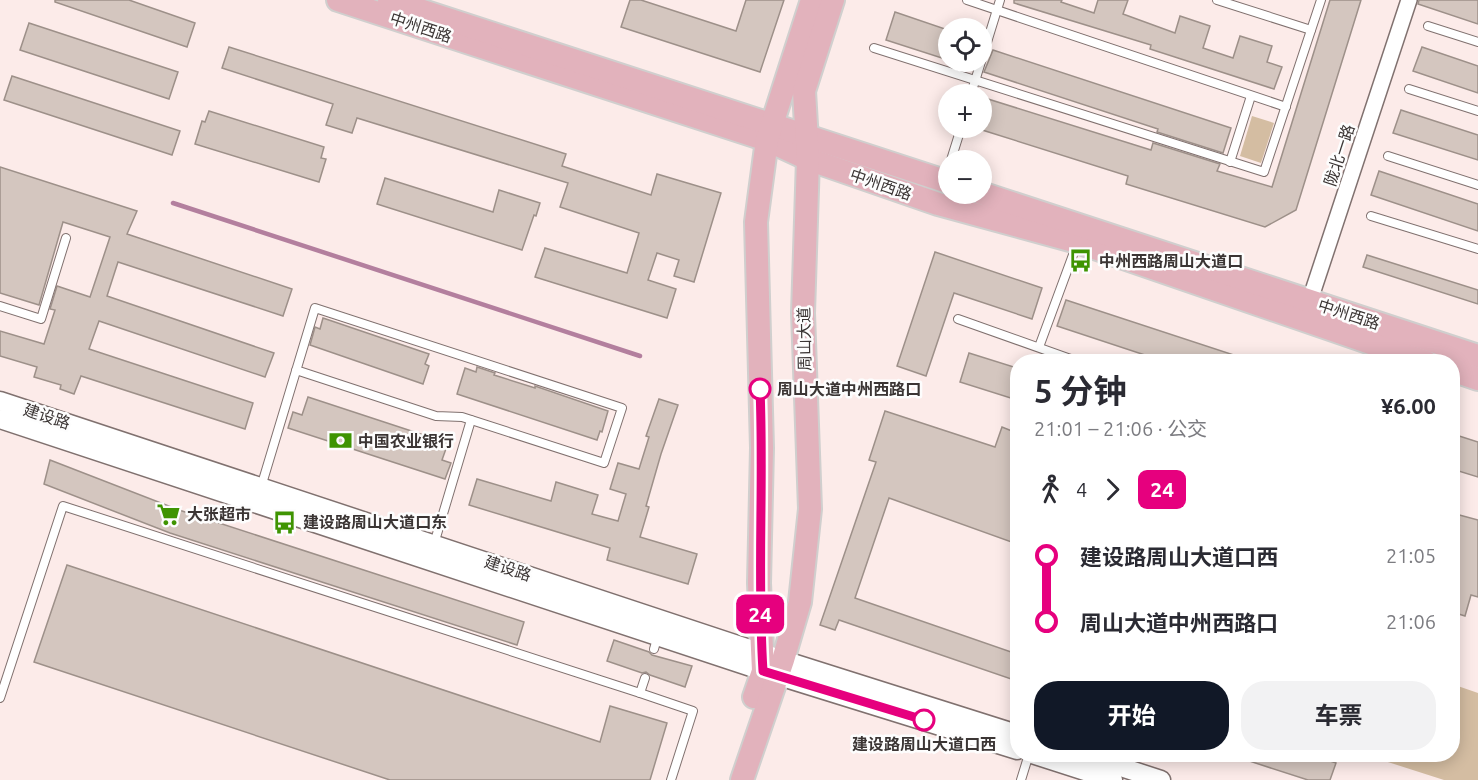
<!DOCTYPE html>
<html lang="zh">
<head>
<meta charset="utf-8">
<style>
	body { margin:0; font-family:Ubuntu,"Noto Sans SC",sans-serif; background:#f2f2f3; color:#2b2b33; height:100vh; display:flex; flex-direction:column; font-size:22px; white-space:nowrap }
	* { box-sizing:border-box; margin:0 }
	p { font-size:20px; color:#7c7c81 }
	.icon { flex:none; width:33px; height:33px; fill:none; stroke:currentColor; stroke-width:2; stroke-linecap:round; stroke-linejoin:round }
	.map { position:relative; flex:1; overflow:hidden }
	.drawer { position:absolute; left:1010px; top:354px; width:450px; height:408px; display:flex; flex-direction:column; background:#fff; border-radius:24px; box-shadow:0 3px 15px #0003 }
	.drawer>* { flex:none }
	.badge { padding:0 12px; border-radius:9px; font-size:21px; line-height:39px }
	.fabs { position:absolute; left:938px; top:18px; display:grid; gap:12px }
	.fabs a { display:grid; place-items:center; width:54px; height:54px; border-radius:50%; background:#fff; box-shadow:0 3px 15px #0003; font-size:30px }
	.map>.badge { position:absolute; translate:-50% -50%; box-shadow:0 0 0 3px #fff }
	.legs { display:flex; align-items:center; gap:9px; height:66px; padding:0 24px; font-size:20px }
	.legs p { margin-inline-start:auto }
	.overview { display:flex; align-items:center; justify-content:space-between; height:102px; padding:0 24px }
	h1 { font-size:33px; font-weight:700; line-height:45px }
	.primary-button { display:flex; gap:12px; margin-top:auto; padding:12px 24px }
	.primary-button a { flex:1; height:69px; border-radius:24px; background:#111827; color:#fff; font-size:24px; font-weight:700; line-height:69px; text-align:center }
	.primary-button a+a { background:#f2f2f3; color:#2b2b33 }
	ul { padding:0 24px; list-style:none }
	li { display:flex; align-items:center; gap:21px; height:66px; font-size:22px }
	li i { display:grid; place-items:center; width:9px; height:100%; margin:0 8px; background:currentColor }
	li i::after { content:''; width:15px; height:15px; margin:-8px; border:4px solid; border-radius:50%; background:#fff }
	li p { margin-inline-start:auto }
	li:first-child i { background:linear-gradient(#0000 50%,currentColor 0) }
	li:last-child i { background:linear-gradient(currentColor 50%,#0000 0) }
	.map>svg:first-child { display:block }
	.green { fill:#d4bda2 }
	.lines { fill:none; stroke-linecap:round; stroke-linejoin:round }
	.stream { stroke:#b37f9e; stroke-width:4.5 }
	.building { fill:#d4c6bf; stroke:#9d9089; stroke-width:1.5 }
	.service-casing { stroke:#80716f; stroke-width:10 }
	.minor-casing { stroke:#80716f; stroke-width:18 }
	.tertiary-casing { stroke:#80716f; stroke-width:21 }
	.primary-casing { stroke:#d0cfce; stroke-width:26 }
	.service { stroke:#fff; stroke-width:8 }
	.minor { stroke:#fff; stroke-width:15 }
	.tertiary { stroke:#fff; stroke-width:18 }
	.primary { stroke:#e2b2bc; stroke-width:22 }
	.line-1-casing { stroke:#fff; stroke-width:14 }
	.line-1 { stroke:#e6007e; stroke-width:9 }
	.stop-1-dot { fill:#fff; stroke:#e6007e; stroke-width:3 }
	.labels { text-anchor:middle; stroke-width:5; stroke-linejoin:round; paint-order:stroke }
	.street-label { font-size:16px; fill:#3b3534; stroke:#fdfdfd }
	.poi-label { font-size:16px; font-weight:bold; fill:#3b3534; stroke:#fdfdfd; text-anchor:start }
	.stop-label { font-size:16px; font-weight:bold; fill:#3b3534; stroke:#fdfdfd; text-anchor:start }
</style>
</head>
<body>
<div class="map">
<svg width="1478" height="780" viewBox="0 0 1478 780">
	<rect width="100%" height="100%" fill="#fcebe9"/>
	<!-- green -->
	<g class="green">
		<path d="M 1252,116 L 1274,123 L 1261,163 L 1240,156 Z"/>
		<path d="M 1452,684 L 1478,693 L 1478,780 L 1444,780 L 1366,755 L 1452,754 Z"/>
	</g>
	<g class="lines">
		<!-- stream -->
		<path class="stream" d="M 173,203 L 640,356"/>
	</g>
	<!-- building -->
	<g class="building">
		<path d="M 55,0 L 129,0 L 195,23 L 187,47 L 55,2 Z"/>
		<path d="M 630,0 L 641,0 L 736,31 L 746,0 L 784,0 L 760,72 L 621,27 Z"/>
		<path d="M 1014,0 L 1062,0 L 1061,2 L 1094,13 L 1098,0 L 1128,0 L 1123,14 L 1175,33 L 1180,16 L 1210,26 L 1203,48 L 1233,58 L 1240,36 L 1272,46 L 1267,62 L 1282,67 L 1274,89 L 1150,49 L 1151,45 L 1014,3 Z"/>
		<path d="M 1330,0 L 1361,0 L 1296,210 L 1265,227 L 1126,184 L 1128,176 L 979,129 L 981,128 L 988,99 L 1151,150 L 1153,143 L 1220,164 L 1217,171 L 1272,187 Z"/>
		<path d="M 1419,0 L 1478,0 L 1478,24 L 1418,4 Z"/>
		<path d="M 895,12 L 948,30 L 948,60 L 886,40 Z"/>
		<path d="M 29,23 L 178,72 L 169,99 L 20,50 Z"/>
		<path d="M 229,47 L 566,154 L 562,166 L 651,195 L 657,174 L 721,193 L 694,282 L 674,276 L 679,260 L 657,253 L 648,280 L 676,289 L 667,318 L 535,277 L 545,248 L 627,273 L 639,233 L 560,207 L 568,183 L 357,118 L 352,133 L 326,125 L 333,104 L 222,68 Z"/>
		<path d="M 1422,47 L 1478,66 L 1478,93 L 1413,71 Z"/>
		<path d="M 993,50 L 1231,128 L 1223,153 L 1157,132 L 1158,129 L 984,72 Z"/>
		<path d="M 960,62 L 975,62 L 973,68 L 959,64 Z"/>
		<path d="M 12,76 L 180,131 L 172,155 L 4,100 Z"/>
		<path d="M 1401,110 L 1478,135 L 1478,160 L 1393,133 Z"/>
		<path d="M 209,111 L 324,147 L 321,158 L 326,159 L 319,182 L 195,144 L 202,121 L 205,122 Z"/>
		<path d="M 0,167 L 137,211 L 127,234 L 292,289 L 283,316 L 118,262 L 107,296 L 274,353 L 265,377 L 99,321 L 89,349 L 253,403 L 245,429 L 81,376 L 74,394 L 60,389 L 61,385 L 34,377 L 37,367 L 0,356 L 0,331 L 44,344 L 55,310 L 50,309 L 57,286 L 90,297 L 110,237 L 63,222 L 39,305 L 0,293 Z"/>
		<path d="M 1379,171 L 1478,204 L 1478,231 L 1371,195 Z"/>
		<path d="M 385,178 L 493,212 L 499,190 L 540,203 L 536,216 L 534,215 L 522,250 L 377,204 Z"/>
		<path d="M 935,252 L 1042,288 L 1032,319 L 954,293 L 926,376 L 897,366 Z"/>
		<path d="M 1367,255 L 1478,290 L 1478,304 L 1363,267 Z"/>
		<path d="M 1066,300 L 1246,359 L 1246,362 L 1166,362 L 1057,326 Z"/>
		<path d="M 323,318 L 429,354 L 425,364 L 429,366 L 423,384 L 310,345 L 315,327 L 320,329 Z"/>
		<path d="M 969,353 L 1017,368 L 1017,400 L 960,382 Z"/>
		<path d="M 477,367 L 495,373 L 494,375 L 535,388 L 535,386 L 608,411 L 602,432 L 600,431 L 597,440 L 457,394 L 465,368 L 476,372 Z"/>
		<path d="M 308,397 L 448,443 L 442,460 L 451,463 L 445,479 L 288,428 L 293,412 L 302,415 Z"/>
		<path d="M 659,399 L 678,405 L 661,454 L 646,506 L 649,507 L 640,537 L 697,554 L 688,584 L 607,560 L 610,548 L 469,505 L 477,479 L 551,501 L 556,482 L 598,495 L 592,514 L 618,521 L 626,494 L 610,489 L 618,463 L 639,469 L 649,437 L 646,436 Z"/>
		<path d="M 885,411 L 995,447 L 1002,427 L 1017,433 L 1017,544 L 889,498 L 855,598 L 1017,654 L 1017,681 L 839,620 L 835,630 L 820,625 L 876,462 L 869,460 Z"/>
		<path d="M 1456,435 L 1478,442 L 1478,477 L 1452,469 L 1452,447 Z"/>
		<path d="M 50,460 L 179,510 L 524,622 L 517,645 L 170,533 L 44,484 Z"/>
		<path d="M 1452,513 L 1478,520 L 1478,597 L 1471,595 L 1465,616 L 1452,612 L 1452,575 L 1458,554 L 1452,552 Z"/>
		<path d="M 67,565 L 600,742 L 610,706 L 667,723 L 650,780 L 390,780 L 34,662 Z"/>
		<path d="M 614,640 L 649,652 L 652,655 L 692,666 L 685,687 L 650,675 L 646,672 L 642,673 L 607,661 Z"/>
		<path d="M 1237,754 L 1310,754 L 1336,763 L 1330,780 L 1308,780 L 1237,757 Z"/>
	</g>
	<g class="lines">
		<defs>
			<g id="service">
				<path d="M 967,0 L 1286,107"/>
				<path d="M 1217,0 L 1311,30"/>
				<path d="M 1428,26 L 1478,42"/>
				<path d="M 874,48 L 1264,172 L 1321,0"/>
				<path d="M 1409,89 L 1478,111"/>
				<path d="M 971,94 L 1000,0"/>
				<path d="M 1388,156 L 1478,185"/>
				<path d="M 951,160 L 961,128"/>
				<path d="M 1230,162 L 1251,96"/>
				<path d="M 1371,216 L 1478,249"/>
				<path d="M 0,306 L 41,319 L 66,238"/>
				<path d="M 958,319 L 1079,362"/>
				<path d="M 1039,347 L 1077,244"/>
				<path d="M 261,487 C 279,427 297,368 315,308 L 622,408 L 604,463 L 462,417 L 436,416 L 296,370"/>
				<path d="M 434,544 L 471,420"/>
				<path d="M 654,649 L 658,635"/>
				<path d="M 640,693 L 693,711 L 671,780"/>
				<path d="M 0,698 L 63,506 L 640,693 L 645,678"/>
				<path d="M 1021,780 L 1029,754"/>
			</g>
			<path id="minor" d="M 1307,309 L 1409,0"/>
			<g id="tertiary">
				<path d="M 0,401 L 783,660 L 1017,734"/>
				<path d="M 0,419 L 763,671 L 1017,750"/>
				<path d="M 1032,754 L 1113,780"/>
				<path d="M 1081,754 L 1161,780"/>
			</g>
			<g id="primary">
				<path d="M 338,0 L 767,140 L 808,159 L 938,204 L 1077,242 L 1426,362"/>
				<path d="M 389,0 L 948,182"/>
				<path d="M 981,193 L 1478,356"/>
				<path d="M 1452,370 L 1478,379"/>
				<path d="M 754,697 L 763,671 L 759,583 L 762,448 L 756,222 L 767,140 L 812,0"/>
				<path d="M 742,780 L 783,660 L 800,602 L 810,509 L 803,313 L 808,159 L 804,91 L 833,0"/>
			</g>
		</defs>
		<!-- service casing -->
		<use href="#service" class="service-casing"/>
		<!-- minor casing -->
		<use href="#minor" class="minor-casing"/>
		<!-- tertiary casing -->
		<use href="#tertiary" class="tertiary-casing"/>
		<!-- primary casing -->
		<use href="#primary" class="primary-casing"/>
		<!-- service -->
		<use href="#service" class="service"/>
		<!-- minor -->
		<use href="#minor" class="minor"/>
		<!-- tertiary -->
		<use href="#tertiary" class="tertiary"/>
		<!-- primary -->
		<use href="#primary" class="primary"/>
	</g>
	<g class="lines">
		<defs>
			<path id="line-1" d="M 760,389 C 764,483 757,577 763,671 L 924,720"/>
		</defs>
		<!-- line-1 casing -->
		<use href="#line-1" class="line-1-casing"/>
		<!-- line-1 -->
		<use href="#line-1" class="line-1"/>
	</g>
	<!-- icons -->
	<defs>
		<symbol id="bus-bare" viewBox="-9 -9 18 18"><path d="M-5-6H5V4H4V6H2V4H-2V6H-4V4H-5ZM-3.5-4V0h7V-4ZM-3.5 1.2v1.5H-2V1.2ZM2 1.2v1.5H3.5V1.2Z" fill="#3f9402" stroke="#fdfdfd" stroke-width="2.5" paint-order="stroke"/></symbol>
		<symbol id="bank-bare" viewBox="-9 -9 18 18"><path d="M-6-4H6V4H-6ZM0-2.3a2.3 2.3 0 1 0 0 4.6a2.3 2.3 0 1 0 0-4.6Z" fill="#3f9402" stroke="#fdfdfd" stroke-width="2.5" paint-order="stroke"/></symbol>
		<symbol id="supermarket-bare" viewBox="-9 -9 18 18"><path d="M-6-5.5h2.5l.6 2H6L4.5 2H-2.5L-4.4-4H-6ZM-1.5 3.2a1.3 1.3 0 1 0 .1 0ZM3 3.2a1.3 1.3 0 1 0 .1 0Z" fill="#3f9402" stroke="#fdfdfd" stroke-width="2.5" paint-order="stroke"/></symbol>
	</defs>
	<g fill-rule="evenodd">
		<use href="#bus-bare" x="1064" y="244" width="33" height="33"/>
		<use href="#bank-bare" x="324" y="424" width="33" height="33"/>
		<use href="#supermarket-bare" x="152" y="498" width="33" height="33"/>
		<use href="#bus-bare" x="268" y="506" width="33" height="33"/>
	</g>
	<!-- markers -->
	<g class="stop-1-dot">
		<circle cx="760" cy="389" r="10"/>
		<circle cx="924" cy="720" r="10"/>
	</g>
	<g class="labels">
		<!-- street labels -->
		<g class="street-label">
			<text transform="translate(421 27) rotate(18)" y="6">中州西路</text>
			<text transform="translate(1339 155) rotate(-72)" y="6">陇北一路</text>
			<text transform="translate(881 184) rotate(19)" y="6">中州西路</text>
			<text transform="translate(1349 314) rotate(18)" y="6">中州西路</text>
			<text transform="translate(804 339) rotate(-91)" y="6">周山大道</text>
			<text transform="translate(47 416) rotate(18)" y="6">建设路</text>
			<text transform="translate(508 568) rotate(18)" y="6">建设路</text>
		</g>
		<!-- poi labels -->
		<g class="poi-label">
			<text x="1099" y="267">中州西路周山大道口</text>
			<text x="358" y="447">中国农业银行</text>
			<text x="187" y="520">大张超市</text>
			<text x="303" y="528">建设路周山大道口东</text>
		</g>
		<!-- stop labels -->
		<g class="stop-label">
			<text x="777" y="395">周山大道中州西路口</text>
			<text x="924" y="750" text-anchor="middle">建设路周山大道口西</text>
		</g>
	</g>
</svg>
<div class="fabs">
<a><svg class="icon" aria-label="locate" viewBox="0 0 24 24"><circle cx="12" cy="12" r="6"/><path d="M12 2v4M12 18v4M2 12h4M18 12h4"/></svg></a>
<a>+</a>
<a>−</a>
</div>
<b class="badge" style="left:760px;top:614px;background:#e6007e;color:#fff">24</b>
<section class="drawer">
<div class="overview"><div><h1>5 分钟</h1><p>21:01 – 21:06 · 公交</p></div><b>¥6.00</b></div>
<div class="legs"><svg class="icon" aria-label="walk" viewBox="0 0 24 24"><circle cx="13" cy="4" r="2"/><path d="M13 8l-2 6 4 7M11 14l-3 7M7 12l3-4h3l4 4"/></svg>4<svg class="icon" aria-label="forward" viewBox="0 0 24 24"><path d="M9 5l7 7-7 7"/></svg><b class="badge" style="background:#e6007e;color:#fff">24</b></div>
<ul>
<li><i style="color:#e6007e"></i><b>建设路周山大道口西</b><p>21:05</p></li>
<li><i style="color:#e6007e"></i><b>周山大道中州西路口</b><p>21:06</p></li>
</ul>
<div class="primary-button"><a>开始</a><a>车票</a></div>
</section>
</div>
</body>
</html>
